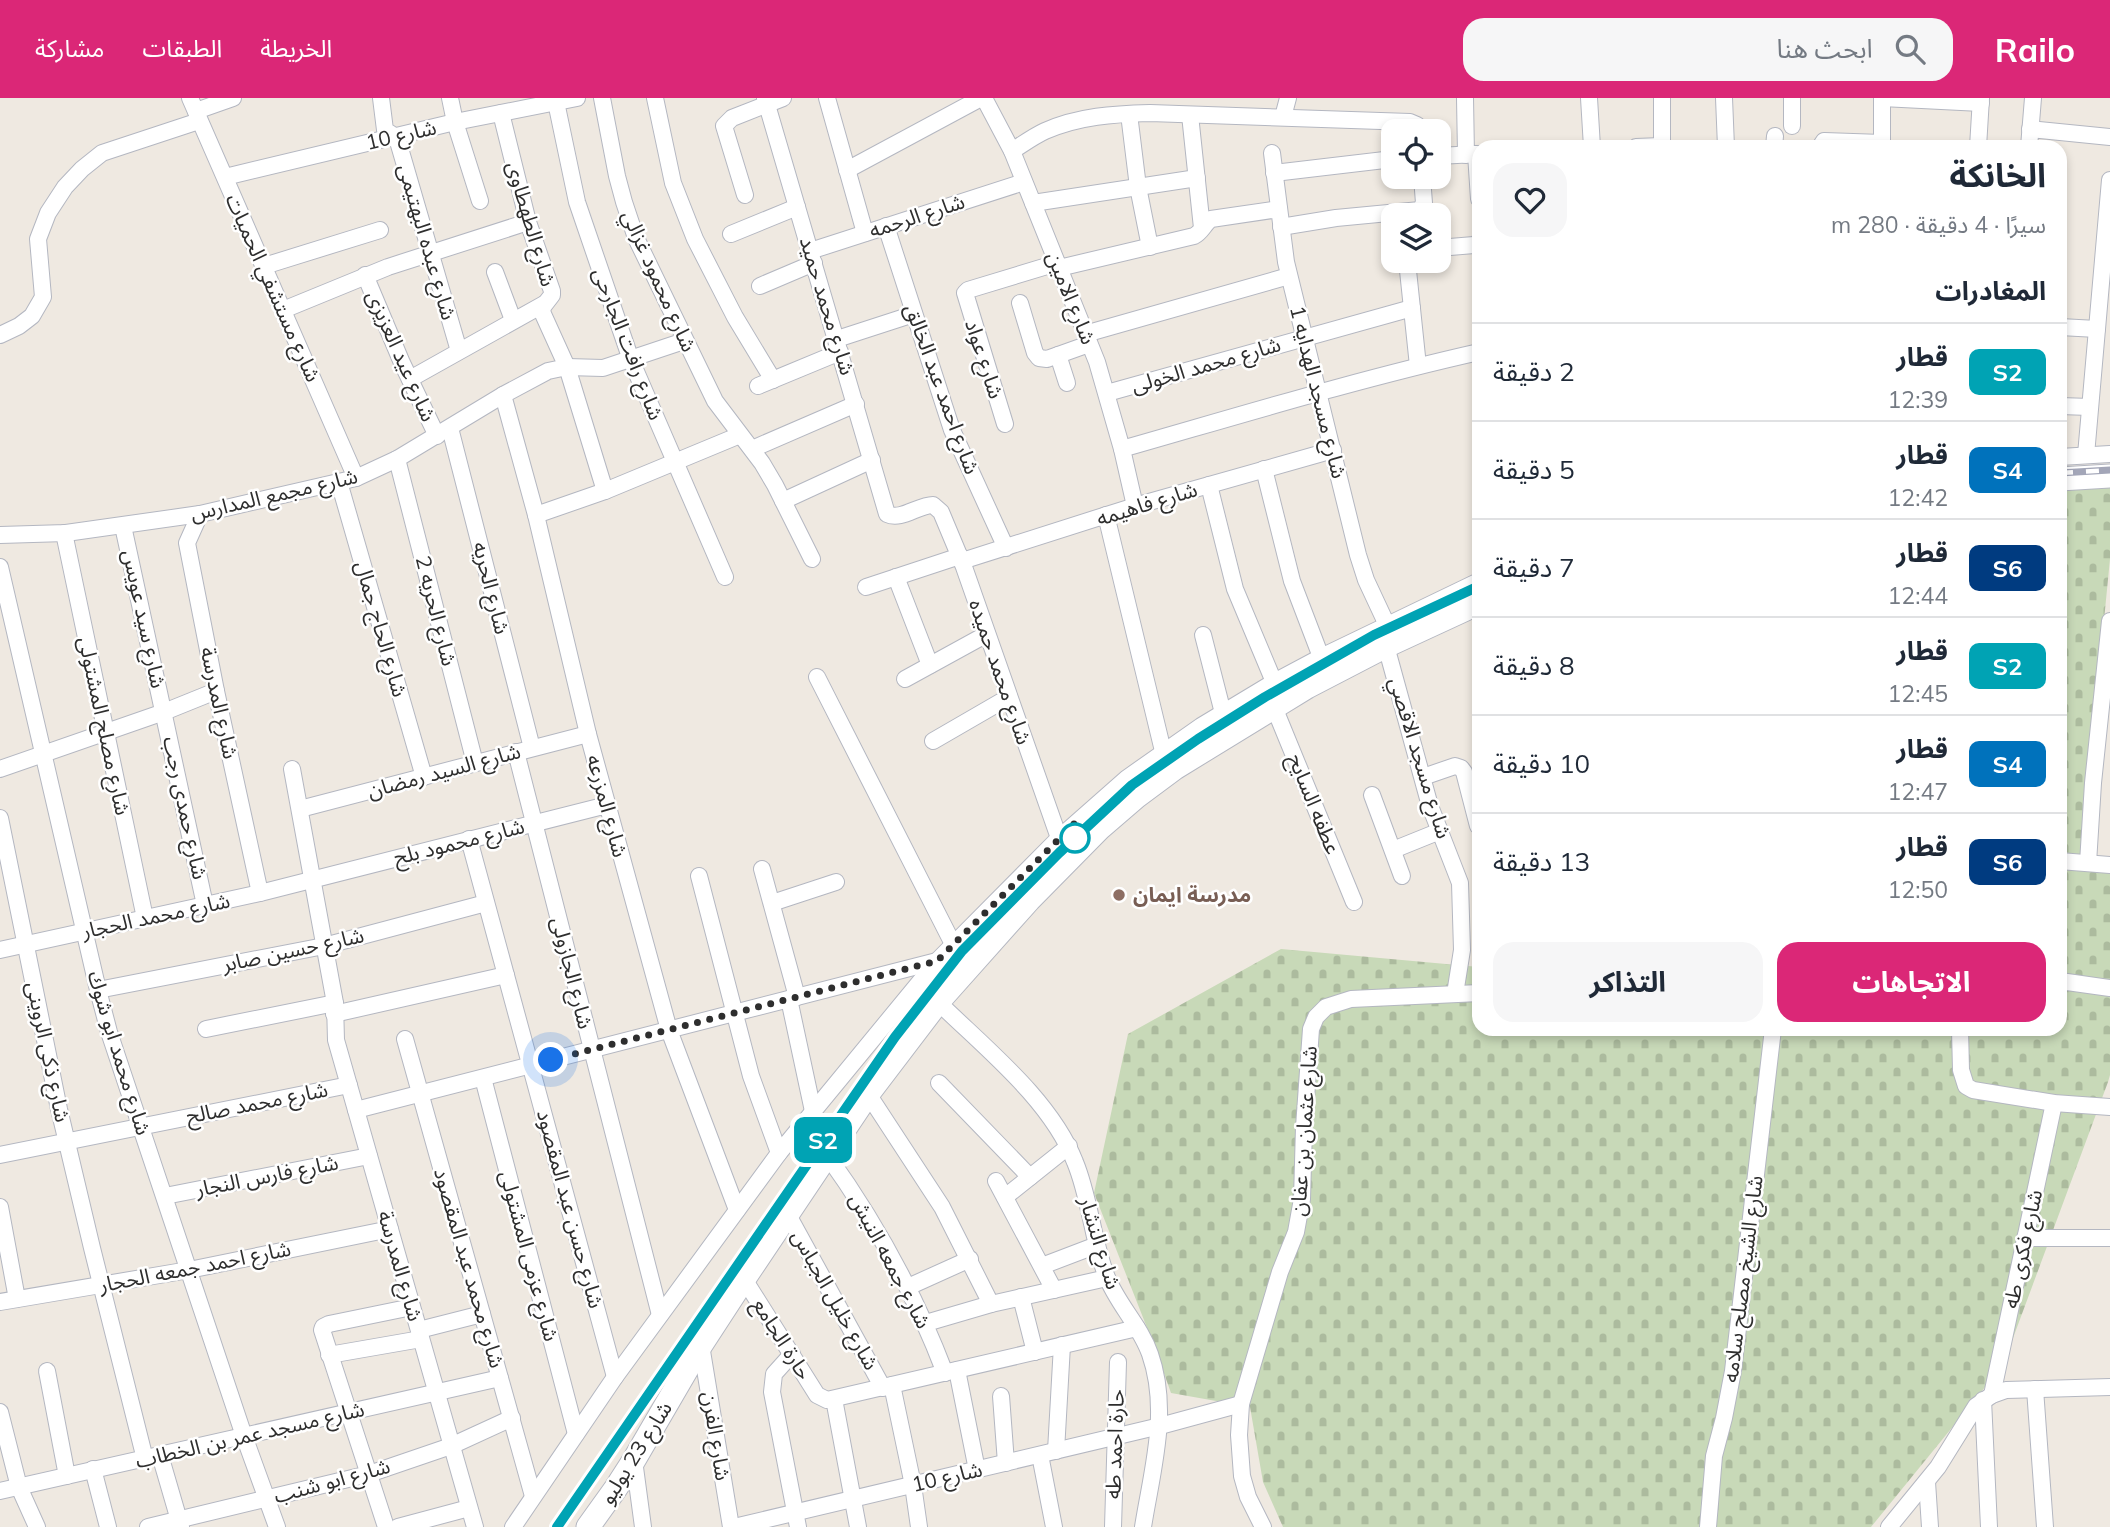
<!DOCTYPE html>
<html lang="ar">
<head>
<meta charset="utf-8">
<style>
	body { margin:0; font-family:Mulish,"Noto Sans Arabic",sans-serif; background:#f6f6f7; color:#1f2937; direction:rtl; height:100vh; display:flex; flex-direction:column; font-size:26px; white-space:nowrap }
	* { box-sizing:border-box; margin:0 }
	p { font-size:23px; color:#747a83 }
	.icon { flex:none; width:38px; height:38px; fill:none; stroke:currentColor; stroke-width:2; stroke-linecap:round; stroke-linejoin:round }
	.map { position:relative; flex:1; overflow:hidden; direction:ltr }
	.sheet { position:absolute; left:1472px; top:42px; width:595px; height:896px; display:flex; flex-direction:column; background:#fff; border-radius:21px; box-shadow:0 4px 10px #0003; direction:rtl }
	.sheet>* { flex:none }
	.badge { padding:0 14px; border-radius:10px; font-size:24px; line-height:46px }
	.buttons { position:absolute; left:1381px; top:21px; display:grid; gap:14px }
	.buttons a { display:grid; place-items:center; width:70px; height:70px; border-radius:14px; background:#fff; box-shadow:0 4px 10px #0003; font-size:35px }
	.you { position:absolute; width:35px; height:35px; margin:-18px; border:5px solid #fff; border-radius:50%; background:#1a73e8; box-shadow:0 0 0 10px #1a73e833 }
	.map>.badge { position:absolute; translate:-50% -50%; box-shadow:0 0 0 4px #fff }
	h2 { padding:0 21px; font-size:26px; line-height:63px }
	.round { display:grid; place-items:center; flex:none; width:74px; height:74px; border-radius:21px; background:#f6f6f7 }
	.headline { display:flex; align-items:center; justify-content:space-between; height:119px; padding:0 21px }
	h1 { font-size:33px; font-weight:700; line-height:52px }
	.cta { display:flex; gap:14px; margin-top:auto; padding:14px 21px }
	.cta a { flex:1; height:80px; border-radius:21px; background:#db2777; color:#fff; font-size:28px; font-weight:700; line-height:80px; text-align:center }
	.cta a+a { background:#f6f6f7; color:#1f2937 }
	ul { padding:0; list-style:none }
	li { display:flex; align-items:center; gap:21px; height:98px; padding:0 21px; border-top:2px solid #e0e1e3 }
	li div { flex:1 }
	li b { display:block; font-size:26px }
	li em { font-style:normal }
	li .badge { min-width:77px; font-weight:700; text-align:center }
	header { display:flex; align-items:center; gap:42px; box-sizing:border-box; height:98px; padding:0 35px; background:#db2777; color:#fff }
	header strong { font-size:33px }
	nav { display:flex; gap:38px; margin-inline-start:auto; font-size:24px }
	.search { width:490px; height:63px; background:#f6f6f7; display:flex; align-items:center; gap:18px; box-sizing:border-box; padding:0 24px; border-radius:21px; color:#747a83; font-size:26px }
	.map>svg:first-child { display:block }
	.cemetery { fill:url(#cemetery-stones) }
	.lines { fill:none; stroke-linecap:round; stroke-linejoin:round }
	.street-casing { stroke:#b4b7c1; stroke-width:18 }
	.secondary-casing { stroke:#b4b7c1; stroke-width:25 }
	.street { stroke:#fff; stroke-width:16 }
	.secondary { stroke:#fff; stroke-width:23 }
	.rail-casing { stroke:#a3a6b8; stroke-width:7 }
	.rail { stroke:#fff; stroke-width:4.5; stroke-dasharray:13; stroke-linecap:butt }
	.line-casing { stroke:#fff; stroke-width:16 }
	.line { stroke:#00a3b4; stroke-width:10 }
	.walk { stroke:#2e2e2e; stroke-width:7; stroke-dasharray:0 12.6 }
	.stop-dot { fill:#fff; stroke:#00a3b4; stroke-width:3.5 }
	.education-dot { fill:#8d6e63; stroke:#fff; stroke-width:2.5 }
	.labels { text-anchor:middle; stroke-width:5; stroke-linejoin:round; paint-order:stroke }
	.street-label { font-size:21px; fill:#2e2e2e; stroke:#fff }
	.education-label { font-size:21px; font-weight:bold; fill:#785e54; stroke:#fff; text-anchor:start }
</style>
</head>
<body>
<header>
<strong>Railo</strong>
<div class="search"><svg class="icon" aria-label="search" viewBox="0 0 24 24"><circle cx="10" cy="10" r="6"/><path d="M15 15l6 6"/></svg>ابحث هنا</div>
<nav><a>الخريطة</a><a>الطبقات</a><a>مشاركة</a></nav>
</header>
<div class="map">
<svg width="2110" height="1429" viewBox="0 0 2110 1429">
	<defs>
		<pattern id="cemetery-stones" width="16" height="16" patternUnits="userSpaceOnUse" patternTransform="scale(1.75)"><rect width="16" height="16" fill="#c8d9b8"/><path d="M2 7V4a2 2 0 0 1 4 0v3zM10 15v-3a2 2 0 0 1 4 0v3z" fill="#acbb9e"/></pattern>
	</defs>
	<rect width="100%" height="100%" fill="#efe9e1"/>
	<!-- cemetery -->
	<path class="cemetery" d="M 2110,380 L 2110,461 L 2080,767 L 2110,771 L 2110,977 L 2108,984 L 2003,1267 L 1871,1429 L 1283,1429 L 1263,1384 L 1250,1309 L 1171,1295 L 1155,1250 L 1094,1095 L 1128,936 L 1281,851 L 1479,869 L 1479,931 L 2060,931 L 2060,386 Z"/>
	<g class="lines">
		<defs>
			<g id="street">
				<path d="M 190,0 L 356,380"/>
				<path d="M 381,0 L 385,32 L 397,40 L 459,253"/>
				<path d="M 450,0 L 455,24 L 480,103"/>
				<path d="M 602,0 L 617,78 L 624,104 L 636,140 L 715,303 L 762,365 L 775,387 L 812,461"/>
				<path d="M 655,0 L 673,85 L 695,141 L 735,219 L 773,282"/>
				<path d="M 765,0 L 887,416 C 901,423 918,407 933,407 L 941,414 L 964,469 L 1059,740"/>
				<path d="M 827,0 L 865,135"/>
				<path d="M 984,0 L 1012,53 L 1097,264 L 1122,351 L 1135,408"/>
				<path d="M 1465,0 L 1466,57"/>
				<path d="M 1589,0 L 1592,49"/>
				<path d="M 1724,0 L 1726,49"/>
				<path d="M 1792,0 L 1792,28"/>
				<path d="M 1882,0 L 1981,5"/>
				<path d="M 1882,0 L 1882,49"/>
				<path d="M 556,4 L 577,104 L 631,262 L 725,479"/>
				<path d="M 196,13 L 233,0"/>
				<path d="M 501,15 L 528,124 L 552,193 L 552,197 L 542,210 L 543,216 L 567,269 L 605,393"/>
				<path d="M 1129,16 L 1138,89 L 1150,149"/>
				<path d="M 1190,17 L 1202,130"/>
				<path d="M 1283,19 L 1288,0"/>
				<path d="M 2030,31 L 2110,39"/>
				<path d="M 1636,49 L 1662,48"/>
				<path d="M 1662,49 L 1662,0"/>
				<path d="M 1774,49 L 1775,38"/>
				<path d="M 1820,49 L 1824,43 L 1882,45"/>
				<path d="M 1978,49 L 1981,0"/>
				<path d="M 2029,49 L 2033,0"/>
				<path d="M 1012,53 C 1023,46 1034,38 1045,33 C 1079,18 1114,16 1150,15 L 1410,24 L 1417,27 L 1418,33"/>
				<path d="M 1272,55 L 1286,164 L 1358,457 L 1366,482 L 1387,527"/>
				<path d="M 1476,56 L 1479,101"/>
				<path d="M 1438,58 L 1476,56"/>
				<path d="M 847,72 L 981,0"/>
				<path d="M 1274,75 L 1393,61"/>
				<path d="M 225,79 L 455,24 L 577,0"/>
				<path d="M 745,97 L 724,28 L 732,20 L 783,0"/>
				<path d="M 1033,105 L 1197,80"/>
				<path d="M 886,128 L 952,332 L 1006,450"/>
				<path d="M 1281,129 L 1336,120 L 1420,112 L 1424,105 L 1422,79"/>
				<path d="M 731,136 L 797,109"/>
				<path d="M 1438,150 L 1474,147 L 1479,144"/>
				<path d="M 810,153 L 1024,84"/>
				<path d="M 1407,163 L 1418,268"/>
				<path d="M 264,168 L 380,132"/>
				<path d="M 1059,170 L 1194,138 C 1202,134 1204,126 1211,121 L 1279,111"/>
				<path d="M 495,174 L 513,222"/>
				<path d="M 365,177 L 402,265 L 437,338"/>
				<path d="M 760,188 L 814,165"/>
				<path d="M 1020,205 L 1035,255 L 1039,260 L 1047,261 L 1089,246"/>
				<path d="M 283,212 L 388,169 L 528,124"/>
				<path d="M 2060,229 L 2097,231"/>
				<path d="M 1085,236 L 1289,178"/>
				<path d="M 0,237 L 19,228 L 32,218 L 43,199 L 38,141 L 48,115 L 65,89 L 82,71 L 102,55 L 199,23"/>
				<path d="M 837,241 L 914,216"/>
				<path d="M 1058,257 L 1067,285"/>
				<path d="M 410,281 L 544,206"/>
				<path d="M 758,288 L 840,254"/>
				<path d="M 1107,295 L 1412,210"/>
				<path d="M 503,297 L 536,417 L 588,636 L 669,932 L 737,1112"/>
				<path d="M 2060,308 L 2090,309"/>
				<path d="M 1005,326 L 965,195 L 968,192 L 1057,165"/>
				<path d="M 450,330 L 532,650"/>
				<path d="M 752,351 L 856,306"/>
				<path d="M 1122,351 C 1241,317 1359,281 1479,254"/>
				<path d="M 2086,357 L 2110,82"/>
				<path d="M 2060,359 L 2110,356"/>
				<path d="M 397,361 L 475,665"/>
				<path d="M 1264,371 L 1292,483 L 1321,559"/>
				<path d="M 339,384 L 424,679"/>
				<path d="M 1209,387 L 1235,491 L 1274,584"/>
				<path d="M 783,403 L 872,362"/>
				<path d="M 200,416 L 187,445 L 216,593 L 260,795"/>
				<path d="M 536,417 L 605,393 L 740,337"/>
				<path d="M 1106,417 L 1163,653"/>
				<path d="M 123,428 L 205,807"/>
				<path d="M 64,435 L 145,820"/>
				<path d="M 0,437 L 66,435 L 200,416 L 356,380 L 397,361 L 503,297 L 548,273 L 567,269 L 603,270 L 684,243"/>
				<path d="M 962,463 L 1135,408 L 1333,352"/>
				<path d="M 0,469 L 98,892 L 109,934 L 244,1338 L 277,1429"/>
				<path d="M 896,479 L 930,567"/>
				<path d="M 866,489 L 960,458"/>
				<path d="M 1203,537 L 1223,615"/>
				<path d="M 1386,548 L 1430,708 L 1460,785 L 1462,852 L 1455,896"/>
				<path d="M 817,579 L 953,846"/>
				<path d="M 905,581 L 987,536"/>
				<path d="M 1274,609 L 1354,804"/>
				<path d="M 933,643 L 1009,599"/>
				<path d="M 516,654 L 660,1217"/>
				<path d="M 0,671 L 164,614 L 216,593"/>
				<path d="M 292,671 L 335,905 L 336,942 L 475,1429"/>
				<path d="M 1423,679 L 1455,668 L 1461,670 L 1464,674 L 1478,728"/>
				<path d="M 1372,697 L 1402,778"/>
				<path d="M 300,711 L 588,636"/>
				<path d="M 0,720 L 59,1011 L 92,1150 L 145,1361"/>
				<path d="M 469,741 L 615,1279"/>
				<path d="M 1393,752 L 1440,733"/>
				<path d="M 2060,763 L 2110,767"/>
				<path d="M 2088,765 L 2093,685 L 2110,523"/>
				<path d="M 762,771 L 797,899"/>
				<path d="M 699,778 L 751,978 L 779,1055"/>
				<path d="M 772,805 L 836,784"/>
				<path d="M 0,852 L 260,795 L 607,707"/>
				<path d="M 2060,883 L 2110,890"/>
				<path d="M 98,892 L 324,848 L 486,805"/>
				<path d="M 789,901 L 813,1013"/>
				<path d="M 938,904 C 985,950 1051,1002 1075,1064 C 1090,1100 1092,1140 1106,1177 C 1117,1206 1140,1227 1150,1256 C 1170,1313 1152,1372 1143,1429"/>
				<path d="M 334,916 L 506,877"/>
				<path d="M 206,931 L 335,905"/>
				<path d="M 1960,931 L 1961,972 L 1966,988 L 1973,992 L 2054,1005 L 2110,1009"/>
				<path d="M 405,941 L 533,1398"/>
				<path d="M 483,980 L 576,1336"/>
				<path d="M 939,985 L 1030,1079"/>
				<path d="M 868,996 L 942,1109 L 991,1206"/>
				<path d="M 356,1012 L 937,863"/>
				<path d="M 0,1057 L 349,987"/>
				<path d="M 827,1057 C 876,1125 915,1196 945,1275"/>
				<path d="M 996,1083 L 1054,1192"/>
				<path d="M 165,1098 L 369,1058"/>
				<path d="M 1005,1099 L 1069,1048"/>
				<path d="M 0,1109 L 17,1201"/>
				<path d="M 787,1115 L 883,1290"/>
				<path d="M 2025,1140 L 2110,1140"/>
				<path d="M 1042,1168 L 1097,1147"/>
				<path d="M 744,1181 L 817,1297 L 827,1302 L 1137,1230"/>
				<path d="M 908,1189 L 970,1161"/>
				<path d="M 1021,1199 L 1035,1254"/>
				<path d="M 0,1204 L 189,1172 L 390,1131"/>
				<path d="M 926,1225 L 991,1206 L 1107,1180"/>
				<path d="M 419,1232 L 482,1216"/>
				<path d="M 701,1247 L 731,1429"/>
				<path d="M 792,1256 L 774,1276 L 772,1294 L 798,1429"/>
				<path d="M 329,1257 L 421,1241"/>
				<path d="M 957,1272 L 977,1372"/>
				<path d="M 47,1273 L 67,1378"/>
				<path d="M 892,1287 L 913,1387 L 919,1429"/>
				<path d="M 2035,1291 L 2045,1429"/>
				<path d="M 1992,1297 L 2054,1005"/>
				<path d="M 1001,1298 L 1006,1365"/>
				<path d="M 834,1301 L 858,1429"/>
				<path d="M 1983,1302 L 1989,1429"/>
				<path d="M 0,1314 L 19,1389 L 37,1429"/>
				<path d="M 1056,1353 L 1062,1247"/>
				<path d="M 160,1357 L 181,1429"/>
				<path d="M 1040,1357 L 1054,1429"/>
				<path d="M 634,1362 L 643,1429"/>
				<path d="M 93,1371 L 108,1429"/>
				<path d="M 1927,1384 L 1930,1429"/>
				<path d="M 0,1393 L 500,1280"/>
				<path d="M 148,1429 L 369,1376 L 451,1348 L 512,1320"/>
				<path d="M 386,1429 L 322,1232 L 323,1229 L 329,1226 L 412,1209"/>
				<path d="M 398,1429 L 469,1410"/>
				<path d="M 513,1429 L 615,1279 L 779,1055 L 937,863 L 1059,740 L 1127,680 L 1201,628 L 1274,584 L 1321,559 L 1479,483"/>
				<path d="M 734,1429 L 1160,1328 L 1241,1306"/>
				<path d="M 1113,1429 L 1118,1264"/>
				<path d="M 1263,1429 L 1248,1399 L 1242,1378 L 1239,1337 L 1241,1306 L 1280,1174 L 1296,1134 L 1302,1101 L 1304,1029 L 1311,931 L 1316,919 L 1326,909 L 1351,901 L 1479,895"/>
				<path d="M 1708,1429 L 1714,1358 L 1724,1320 L 1733,1273 L 1773,931"/>
				<path d="M 1889,1429 L 1938,1369 L 1976,1308 L 1992,1297 L 2006,1292 L 2110,1289"/>
			</g>
			<g id="secondary">
				<path d="M 2060,381 L 2110,378"/>
				<path d="M 588,1429 L 616,1390 L 634,1362 L 701,1247 L 744,1181 L 868,996 L 938,904 L 1029,802 L 1100,730 L 1136,699 L 1175,670 L 1307,589 L 1386,548 L 1479,505"/>
			</g>
		</defs>
		<!-- street casing -->
		<use href="#street" class="street-casing"/>
		<!-- secondary casing -->
		<use href="#secondary" class="secondary-casing"/>
		<!-- street -->
		<use href="#street" class="street"/>
		<!-- secondary -->
		<use href="#secondary" class="secondary"/>
		<defs>
			<g id="rail">
				<path d="M 2060,375 L 2110,372"/>
				<path d="M 557,1429 L 895,939 L 962,853 L 1059,755 L 1132,687 L 1198,641 L 1265,599 L 1374,537 L 1479,488"/>
			</g>
		</defs>
		<!-- rail casing -->
		<use href="#rail" class="rail-casing"/>
		<!-- rail -->
		<use href="#rail" class="rail"/>
	</g>
	<g class="lines">
		<defs>
			<path id="line" d="M 557,1429 L 895,939 L 962,853 L 1059,755 L 1132,687 L 1198,641 L 1265,599 L 1374,537 L 1479,488"/>
		</defs>
		<!-- line casing -->
		<use href="#line" class="line-casing"/>
		<!-- line -->
		<use href="#line" class="line"/>
		<!-- walk -->
		<path class="walk" d="M 551,962 L 937,863 L 1075,725 L 1075,740"/>
	</g>
	<!-- markers -->
	<circle class="stop-dot" cx="1075" cy="740" r="14"/>
	<circle class="education-dot" cx="1119" cy="797" r="7"/>
	<g class="labels">
		<!-- street labels -->
		<g class="street-label">
			<text transform="translate(401 37) rotate(-13)" y="7">شارع 10</text>
			<text transform="translate(917 118) rotate(-18)" y="7">شارع الرحمه</text>
			<text transform="translate(531 126) rotate(74)" y="7">شارع الطهطاوى</text>
			<text transform="translate(427 144) rotate(74)" y="7">شارع عبده البهتيمى</text>
			<text transform="translate(659 183) rotate(66)" y="7">شارع محمود غزالي</text>
			<text transform="translate(273 190) rotate(66)" y="7">شارع مستشفي الحميات</text>
			<text transform="translate(1071 200) rotate(68)" y="7">شارع الامين</text>
			<text transform="translate(827 208) rotate(73)" y="7">شارع محمد حميد</text>
			<text transform="translate(628 246) rotate(69)" y="7">شارع رافت الجارحى</text>
			<text transform="translate(401 258) rotate(66)" y="7">شارع عيد العزيزى</text>
			<text transform="translate(984 261) rotate(72)" y="7">شارع عواد</text>
			<text transform="translate(1206 267) rotate(-16)" y="7">شارع محمد الخولى</text>
			<text transform="translate(942 291) rotate(70)" y="7">شارع احمد عبد الخالق</text>
			<text transform="translate(1318 294) rotate(76)" y="7">شارع مسجد الهدايه 1</text>
			<text transform="translate(274 397) rotate(-13)" y="7">شارع مجمع المدارس</text>
			<text transform="translate(1147 406) rotate(-17)" y="7">شارع فاهيمه</text>
			<text transform="translate(491 490) rotate(76)" y="7">شارع الحريه</text>
			<text transform="translate(436 513) rotate(76)" y="7">شارع الحريه 2</text>
			<text transform="translate(144 521) rotate(78)" y="7">شارع سيد عويس</text>
			<text transform="translate(381 531) rotate(74)" y="7">شارع الحاج جمال</text>
			<text transform="translate(1000 574) rotate(71)" y="7">شارع محمد حميده</text>
			<text transform="translate(219 605) rotate(78)" y="7">شارع المدرسة</text>
			<text transform="translate(104 628) rotate(78)" y="7">شارع مصلح المشتولى</text>
			<text transform="translate(1420 660) rotate(73)" y="7">شارع مسجد الاقصي</text>
			<text transform="translate(444 673) rotate(-15)" y="7">شارع السيد رمضان</text>
			<text transform="translate(1314 706) rotate(68)" y="7">عطفه السايح</text>
			<text transform="translate(607 708) rotate(75)" y="7">شارع المزرعه</text>
			<text transform="translate(185 710) rotate(78)" y="7">شارع حمدى رجب</text>
			<text transform="translate(459 744) rotate(-14)" y="7">شارع محمود بلح</text>
			<text transform="translate(156 818) rotate(-12)" y="7">شارع محمد الحجار</text>
			<text transform="translate(293 852) rotate(-12)" y="7">شارع حسين صابر</text>
			<text transform="translate(572 875) rotate(76)" y="7">شارع الجازولى</text>
			<text transform="translate(48 954) rotate(78)" y="7">شارع ذكى الروينى</text>
			<text transform="translate(119 955) rotate(73)" y="7">شارع محمد ابو شوك</text>
			<text transform="translate(257 1005) rotate(-11)" y="7">شارع محمد صالح</text>
			<text transform="translate(1304 1033) rotate(-86)" y="7">شارع عثمان بن عفان</text>
			<text transform="translate(267 1078) rotate(-11)" y="7">شارع فارس النجار</text>
			<text transform="translate(570 1111) rotate(75)" y="7">شارع حسن عبد المقصود</text>
			<text transform="translate(1100 1145) rotate(73)" y="7">شارع النشار</text>
			<text transform="translate(2023 1151) rotate(-78)" y="7">شارع فكرى طه</text>
			<text transform="translate(529 1158) rotate(75)" y="7">شارع عزمى المشتولى</text>
			<text transform="translate(890 1163) rotate(62)" y="7">شارع جمعه النيش</text>
			<text transform="translate(400 1168) rotate(74)" y="7">شارع المدرسة</text>
			<text transform="translate(195 1169) rotate(-11)" y="7">شارع احمد جمعه الحجار</text>
			<text transform="translate(469 1170) rotate(74)" y="7">شارع محمد عبد المقصود</text>
			<text transform="translate(1743 1181) rotate(-83)" y="7">شارع الشيخ مصلح سلامه</text>
			<text transform="translate(835 1202) rotate(61)" y="7">شارع خليل الجباس</text>
			<text transform="translate(782 1241) rotate(58)" y="7">حارة الجامع</text>
			<text transform="translate(250 1337) rotate(-13)" y="7">شارع مسجد عمر بن الخطاب</text>
			<text transform="translate(716 1338) rotate(81)" y="7">شارع الفرن</text>
			<text transform="translate(1115 1346) rotate(-88)" y="7">حارة احمد طه</text>
			<text transform="translate(636 1355) rotate(-58)" y="7">شارع 23 يوليو</text>
			<text transform="translate(947 1379) rotate(-13)" y="7">شارع 10</text>
			<text transform="translate(332 1383) rotate(-15)" y="7">شارع ابو شنب</text>
		</g>
		<!-- education labels -->
		<g class="education-label">
			<text x="1133" y="804">مدرسة ايمان</text>
		</g>
	</g>
</svg>
<div class="buttons">
<a><svg class="icon" aria-label="locate" viewBox="0 0 24 24"><circle cx="12" cy="12" r="6"/><path d="M12 2v4M12 18v4M2 12h4M18 12h4"/></svg></a>
<a><svg class="icon" aria-label="layers" viewBox="0 0 24 24"><path d="M12 4l9 5-9 5-9-5zM3 14l9 5 9-5"/></svg></a>
</div>
<div class="you" style="left:551px;top:962px"></div>
<b class="badge" style="left:823px;top:1042px;background:#00a3b4;color:#fff">S2</b>
<section class="sheet">
<div class="headline"><div><h1>الخانكة</h1><p>سيرًا · 4 دقيقة · 280 m</p></div><a class="round"><svg class="icon" aria-label="heart" viewBox="0 0 24 24"><path d="M12 20l-8-8c-3-5 5-10 8-4 3-6 11-1 8 4z"/></svg></a></div>
<h2>المغادرات</h2>
<ul>
<li><span class="badge" style="background:#00a3b4;color:#fff">S2</span><div><b>قطار</b><p>12:39</p></div><em>2 دقيقة</em></li>
<li><span class="badge" style="background:#0072bc;color:#fff">S4</span><div><b>قطار</b><p>12:42</p></div><em>5 دقيقة</em></li>
<li><span class="badge" style="background:#003b80;color:#fff">S6</span><div><b>قطار</b><p>12:44</p></div><em>7 دقيقة</em></li>
<li><span class="badge" style="background:#00a3b4;color:#fff">S2</span><div><b>قطار</b><p>12:45</p></div><em>8 دقيقة</em></li>
<li><span class="badge" style="background:#0072bc;color:#fff">S4</span><div><b>قطار</b><p>12:47</p></div><em>10 دقيقة</em></li>
<li><span class="badge" style="background:#003b80;color:#fff">S6</span><div><b>قطار</b><p>12:50</p></div><em>13 دقيقة</em></li>
</ul>
<div class="cta"><a>الاتجاهات</a><a>التذاكر</a></div>
</section>
</div>
</body>
</html>
